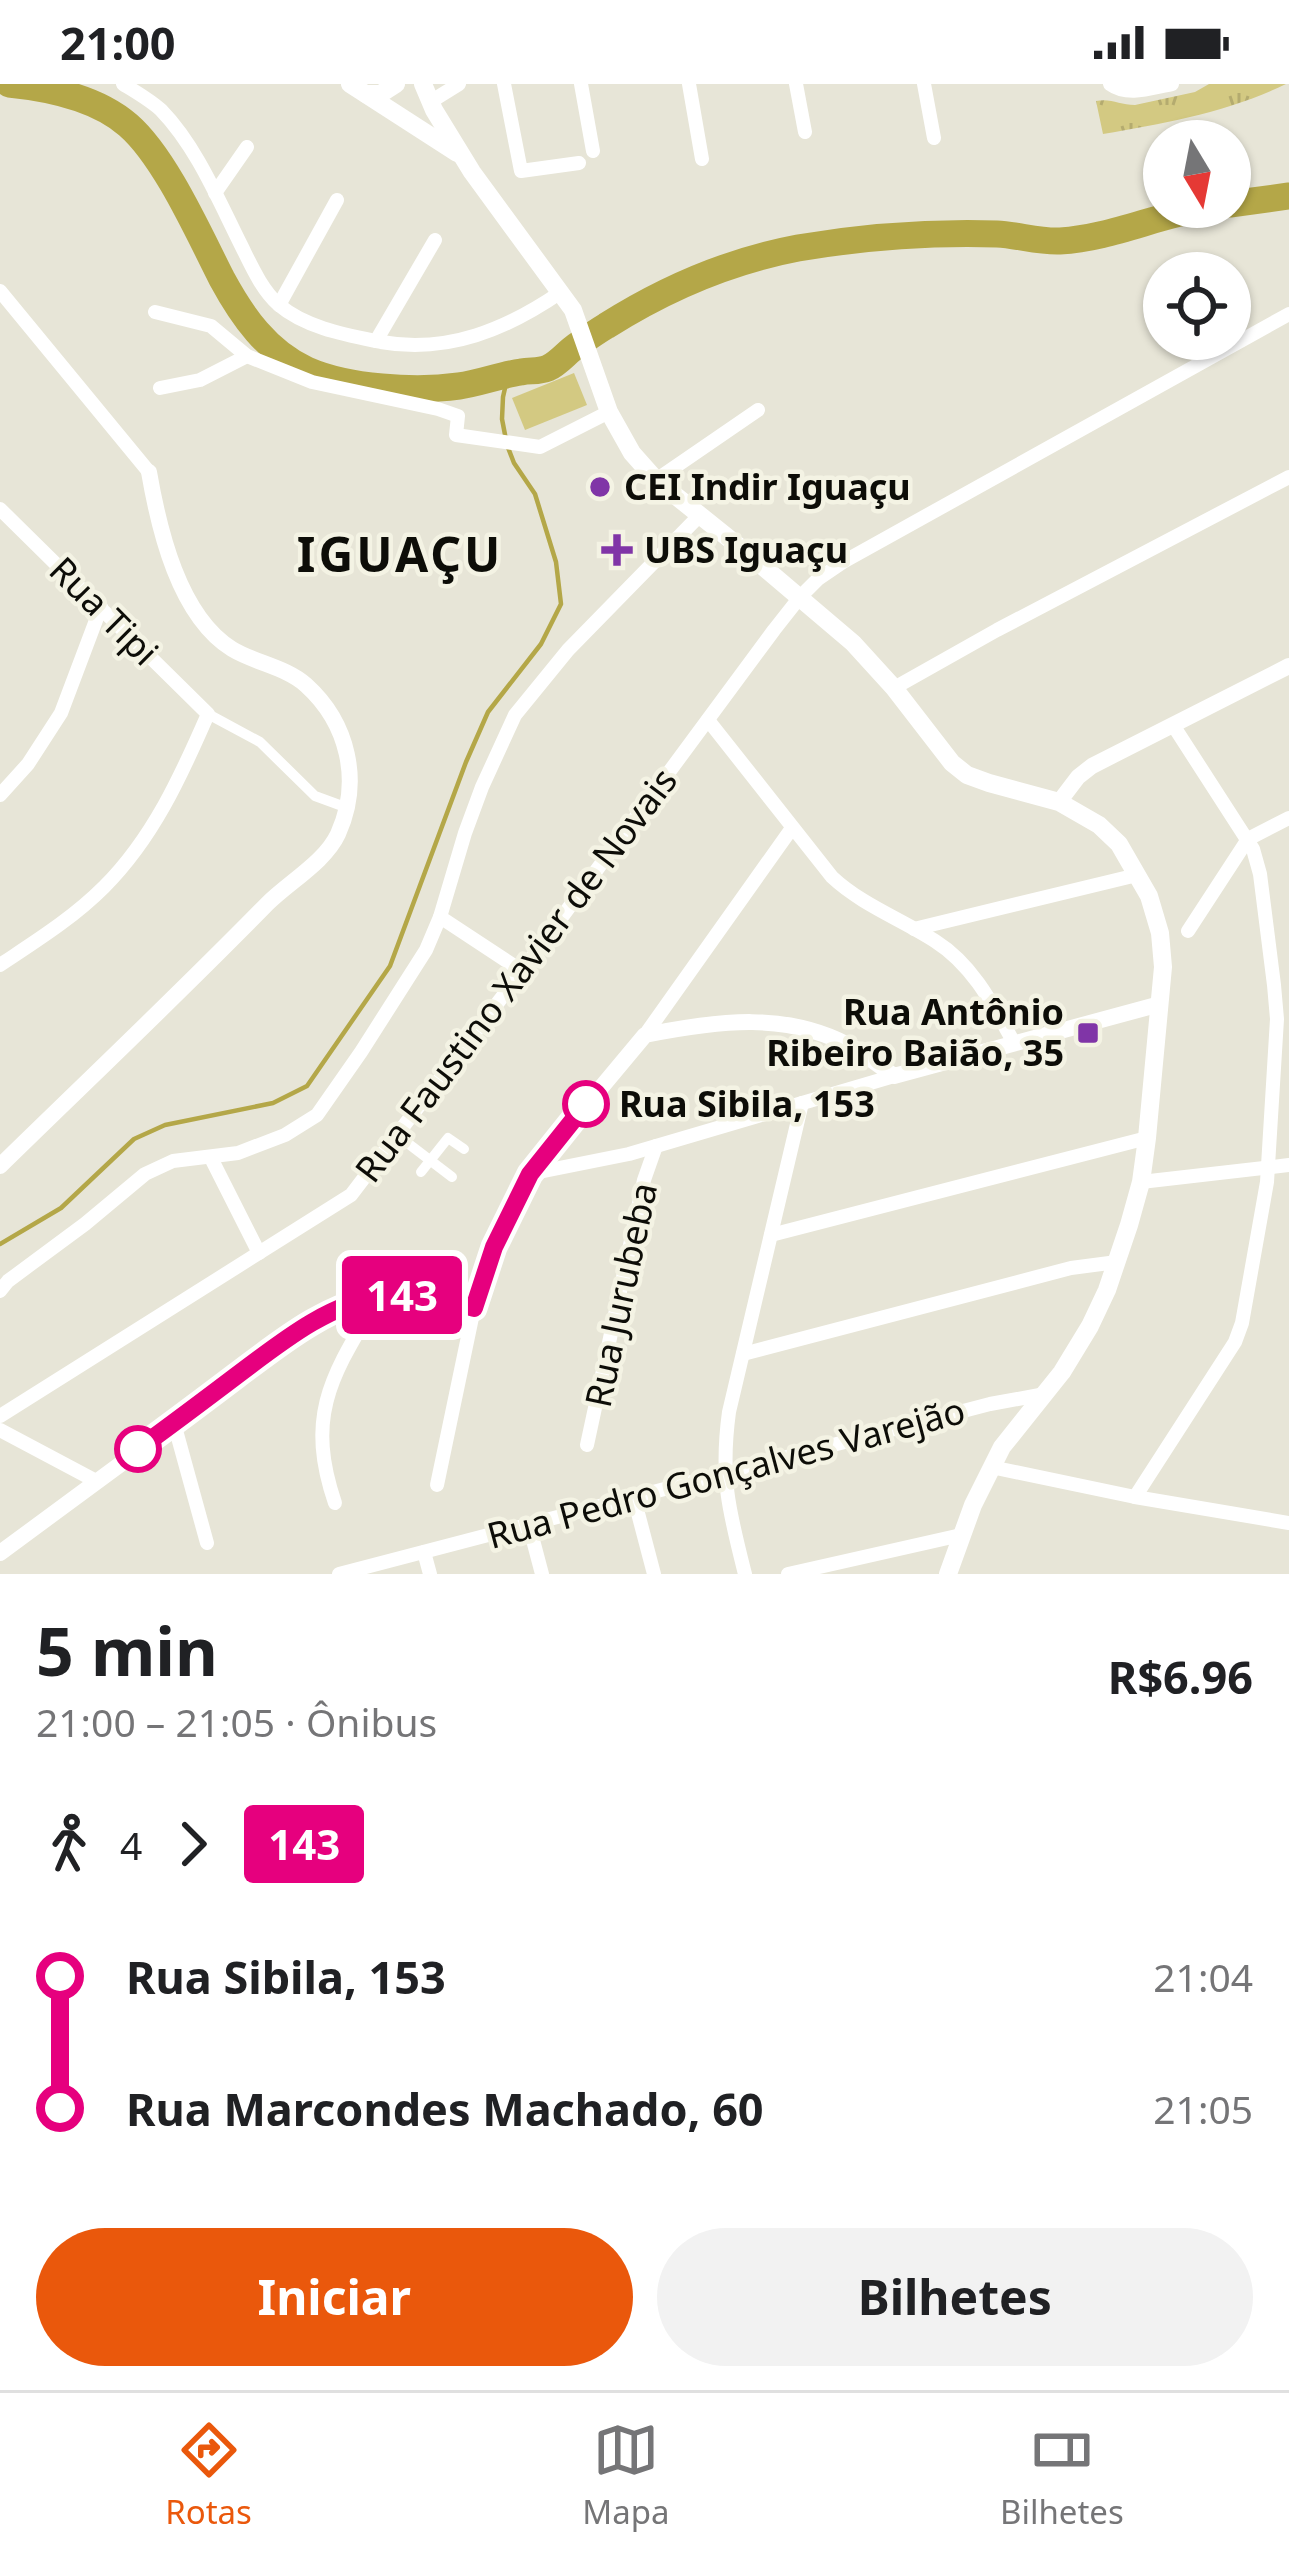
<!DOCTYPE html>
<html lang="pt">
<head>
<meta charset="utf-8">
<style>
	body { margin:0; font-family:"Noto Sans",sans-serif; background:#f2f2f2; color:#202124; height:100vh; display:flex; flex-direction:column; font-size:45px; white-space:nowrap }
	* { box-sizing:border-box; margin:0 }
	p { font-size:39px; color:#757577 }
	.icon { flex:none; width:66px; height:66px; fill:none; stroke:currentColor; stroke-width:2; stroke-linecap:round; stroke-linejoin:round }
	.map { position:relative; height:1490px; overflow:hidden }
	.details { display:flex; flex-direction:column; background:#fff; flex:1 }
	.details>* { flex:none }
	.badge { padding:0 24px; border-radius:9px; font-size:42px; line-height:78px }
	.needle { width:78px; rotate:170deg }
	.buttons { position:absolute; left:1143px; top:36px; display:grid; gap:24px }
	.buttons a { display:grid; place-items:center; width:108px; height:108px; border-radius:50%; background:#fff; box-shadow:0 3px 9px #0004; font-size:60px }
	.map>.badge { position:absolute; translate:-50% -50%; box-shadow:0 0 0 6px #fff }
	.legs { display:flex; align-items:center; gap:18px; height:132px; padding:0 36px; font-size:39px }
	.legs p { margin-inline-start:auto }
	.headline { display:flex; align-items:center; justify-content:space-between; height:204px; padding:0 36px }
	h1 { font-size:66px; font-weight:700; line-height:90px }
	.action { display:flex; gap:24px; margin-top:auto; padding:24px 36px }
	.action a { flex:1; height:138px; border-radius:72px; background:#ea580c; color:#fff; font-size:48px; font-weight:700; line-height:138px; text-align:center }
	.action a+a { background:#f2f2f2; color:#202124 }
	ul { padding:0 36px; list-style:none }
	li { display:flex; align-items:center; gap:42px; height:132px; font-size:45px }
	li i { display:grid; place-items:center; width:18px; height:100%; margin:0 15px; background:currentColor }
	li i::after { content:''; width:30px; height:30px; margin:-15px; border:9px solid; border-radius:50%; background:#fff }
	li p { margin-inline-start:auto }
	li:first-child i { background:linear-gradient(#0000 50%,currentColor 0) }
	li:last-child i { background:linear-gradient(currentColor 50%,#0000 0) }
	.status { display:flex; justify-content:space-between; align-items:center; height:84px; padding:0 60px; background:#fff; direction:ltr }
	.status svg { height:33px; fill:currentColor }
	.menu { display:flex; justify-content:space-around; align-items:center; height:168px; border-top:3px solid #e0e0e0; background:#fff; font-size:33px; color:#757577 }
	.menu a { display:grid; justify-items:center; gap:6px }
	.menu .selected { color:#ea580c }
	.map>svg:first-child { display:block }
	.grass { fill:url(#grass-tufts) }
	.pitch { fill:#d3c982 }
	.lines { fill:none; stroke-linecap:round; stroke-linejoin:round }
	.stream { stroke:#b4a748; stroke-width:4.5 }
	.river { stroke:#b4a748; stroke-width:27 }
	.pedestrian { stroke:#fff; stroke-width:10 }
	.minor { stroke:#fff; stroke-width:14 }
	.tertiary { stroke:#fff; stroke-width:16 }
	.secondary { stroke:#fff; stroke-width:18 }
	.line-1-casing { stroke:#fff; stroke-width:27 }
	.line-1 { stroke:#e6007e; stroke-width:18 }
	.poi-dot { fill:#8035a7; stroke:#f4f3e4; stroke-width:4.5 }
	.stop-1-dot { fill:#fff; stroke:#e6007e; stroke-width:6 }
	.labels { text-anchor:middle; stroke-width:9; stroke-linejoin:round; paint-order:stroke }
	.poi-label { font-size:36px; font-weight:bold; fill:#0d0d08; stroke:#f4f3e4; text-anchor:start }
	.street-label { font-size:36px; fill:#0d0d08; stroke:#f4f3e4 }
	.stop-label { font-size:36px; font-weight:bold; fill:#0d0d08; stroke:#f4f3e4; text-anchor:start }
	.district-label { font-size:48px; font-weight:bold; letter-spacing:3px; fill:#0d0d08; stroke:#f4f3e4 }
</style>
</head>
<body>
<div class="status"><b>21:00</b><svg viewBox="0 0 49 12"><path d="M0 12V9h3v3zM5 12V6h3v6zM10 12V3h3v9zM15 12V0h3v12zM26 1h20v11H26zM47 4h2v5h-2z"/></svg></div>
<div class="map">
<svg width="1289" height="1490" viewBox="0 0 1289 1490">
	<defs>
		<pattern id="grass-tufts" width="24" height="20" patternUnits="userSpaceOnUse" patternTransform="scale(3)"><rect width="24" height="20" fill="#d3c982"/><path d="M3 7l-1-3M5 7V3M7 7l1-3M15 17l-1-3M17 17v-4M19 17l1-3" fill="none" stroke="#b4ab6f"/></pattern>
	</defs>
	<rect width="100%" height="100%" fill="#e7e5d7"/>
	<!-- grass -->
	<path class="grass" d="M 1209,0 L 1286,0 C 1228,28 1166,39 1103,50 L 1096,17 C 1111,14 1120,21 1135,21 L 1195,8 Z"/>
	<!-- pitch -->
	<path class="pitch" d="M 574,289 L 587,321 L 525,346 L 512,314 Z"/>
	<g class="lines">
		<!-- stream -->
		<path class="stream" d="M 0,1160 L 61,1124 L 134,1055 L 165,1041 L 273,1019 L 307,1002 L 390,882 L 466,678 L 488,628 L 541,560 L 561,520 L 556,478 L 535,410 L 514,379 L 507,361 L 502,335 L 503,313 L 508,291"/>
		<!-- river -->
		<g class="river">
			<path d="M 9,0 C 49,4 97,14 128,41 C 165,73 199,150 222,195 C 242,232 267,268 307,286 C 348,304 415,308 459,302 C 480,299 500,291 521,288 C 531,286 538,288 548,284 C 559,279 566,269 576,262 C 586,255 596,248 606,242 C 666,204 729,177 798,164 C 863,153 932,148 997,150 C 1018,151 1039,158 1060,157 C 1112,154 1159,130 1210,123"/>
			<path d="M 1230,120 L 1289,112"/>
		</g>
		<!-- pedestrian -->
		<g class="pedestrian">
			<path d="M 208,630 L 260,658 L 315,712 L 345,723"/>
			<path d="M 397,1051 L 452,1093"/>
			<path d="M 421,1088 L 448,1054 L 464,1065"/>
		</g>
		<!-- minor -->
		<g class="minor">
			<path d="M 123,0 C 136,8 150,16 161,26 C 196,62 218,115 240,159 C 251,181 261,205 279,221 C 306,244 347,251 381,258 C 448,270 507,245 561,208"/>
			<path d="M 504,0 L 521,87 L 579,79"/>
			<path d="M 581,0 L 593,67"/>
			<path d="M 689,0 L 702,75"/>
			<path d="M 796,0 L 805,48"/>
			<path d="M 924,0 L 934,54"/>
			<path d="M 1110,0 C 1128,13 1151,4 1172,0"/>
			<path d="M 430,18 L 459,0"/>
			<path d="M 215,109 L 247,63"/>
			<path d="M 0,207 L 149,388"/>
			<path d="M 279,221 L 337,116"/>
			<path d="M 155,228 L 211,242 L 247,272 L 312,298 L 438,325 L 458,332 L 456,351 L 540,363 L 609,328"/>
			<path d="M 376,257 L 435,156"/>
			<path d="M 160,304 L 200,296 L 247,272"/>
			<path d="M 656,396 L 758,326"/>
			<path d="M 0,425 L 208,630 C 181,692 153,754 104,803 C 73,834 36,857 0,881"/>
			<path d="M 894,604 L 997,546 L 1289,393"/>
			<path d="M 708,636 L 832,793 C 862,821 901,835 935,857 C 973,881 993,921 1014,959"/>
			<path d="M 0,711 L 28,680 L 61,629 L 101,523"/>
			<path d="M 440,833 L 522,887"/>
			<path d="M 914,845 L 1137,791"/>
			<path d="M 1188,847 L 1248,755 L 1289,734"/>
			<path d="M 645,951 L 792,744"/>
			<path d="M 211,1074 L 259,1169"/>
			<path d="M 529,1090 L 629,1070 L 894,992"/>
			<path d="M 1141,1098 L 1289,1081"/>
			<path d="M 771,1151 L 1147,1054"/>
			<path d="M 0,1207 L 8,1197 L 85,1140 L 145,1090 L 173,1077 L 238,1069 L 285,1051 L 317,1031 L 361,968 L 426,866 L 440,833 L 465,749 L 482,703 L 515,631 L 568,566 L 699,432"/>
			<path d="M 743,1270 L 1071,1184 L 1117,1178"/>
			<path d="M 0,1332 L 351,1111 L 522,887 L 774,546 L 800,513 L 818,495 L 843,478 L 1289,230"/>
			<path d="M 174,1339 L 207,1459"/>
			<path d="M 0,1346 L 96,1397"/>
			<path d="M 587,1361 L 644,1096 L 656,1062"/>
			<path d="M 991,1383 L 1135,1413 L 1289,1439"/>
			<path d="M 437,1401 L 474,1224"/>
			<path d="M 1135,1413 L 1235,1258 L 1242,1239 L 1267,1098 L 1277,935 L 1274,901 L 1260,790 L 1253,765 L 1173,641"/>
			<path d="M 634,1414 L 654,1490"/>
			<path d="M 335,1419 C 304,1328 334,1289 379,1212"/>
			<path d="M 529,1441 L 542,1490"/>
			<path d="M 424,1468 L 430,1490"/>
			<path d="M 339,1490 L 990,1320 L 1045,1310"/>
			<path d="M 745,1490 C 729,1427 720,1394 729,1328 L 802,1019"/>
			<path d="M 788,1490 L 961,1451"/>
		</g>
		<!-- tertiary -->
		<g class="tertiary">
			<path d="M 1059,718 L 1078,693 L 1092,682 L 1289,582"/>
			<path d="M 0,1082 C 89,995 180,909 267,820 C 289,798 325,778 338,750 C 362,697 348,639 306,601 C 286,583 255,579 232,565 C 179,532 159,446 149,388"/>
			<path d="M 0,1469 L 312,1239 L 379,1212 L 432,1212 L 474,1224 L 494,1163 L 529,1090 L 645,951 C 716,937 789,926 855,965 C 869,973 881,983 894,992 L 1160,920"/>
		</g>
		<!-- secondary -->
		<g class="secondary">
			<path d="M 350,0 L 457,69"/>
			<path d="M 423,0 L 434,26 L 472,88 L 573,226 L 609,328 L 632,369 L 656,396 L 747,469 L 853,559 L 894,604 L 952,679 L 967,691 L 989,699 L 1059,718 L 1099,741 L 1119,760 L 1149,812 L 1160,849 L 1163,883 L 1147,1054 L 1141,1098 L 1129,1141 L 1107,1206 L 1090,1242 L 1062,1288 L 1002,1363 L 973,1421 L 948,1490"/>
			<path d="M 366,10 L 382,9 L 396,0"/>
		</g>
	</g>
	<g class="lines">
		<defs>
			<path id="line-1" d="M 138,1365 C 171,1341 203,1317 236,1292 C 279,1260 327,1220 382,1212 C 415,1207 444,1215 474,1224 L 494,1163 L 530,1090 L 586,1020"/>
		</defs>
		<!-- line-1 casing -->
		<use href="#line-1" class="line-1-casing"/>
		<!-- line-1 -->
		<use href="#line-1" class="line-1"/>
	</g>
	<!-- markers -->
	<g class="poi-dot">
		<circle cx="600" cy="403" r="12"/>
		<path d="M611 448h12v12h12v12h-12v12h-12v-12h-12v-12h12z"/>
		<rect x="1076" y="937" width="24" height="24" rx="6"/>
	</g>
	<g class="stop-1-dot">
		<circle cx="586" cy="1020" r="21"/>
		<circle cx="138" cy="1365" r="21"/>
	</g>
	<g class="labels">
		<!-- poi labels -->
		<g class="poi-label">
			<text x="624" y="416">CEI Indir Iguaçu</text>
			<text x="644" y="479">UBS Iguaçu</text>
			<text x="1064" y="941" text-anchor="end">Rua Antônio<tspan x="1064" dy="41">Ribeiro Baião, 35</tspan></text>
		</g>
		<!-- street labels -->
		<g class="street-label">
			<text transform="translate(104 527) rotate(45)" y="13">Rua Tipi</text>
			<text transform="translate(516 891) rotate(-53)" y="13">Rua Faustino Xavier de Novais</text>
			<text transform="translate(621 1211) rotate(-78)" y="13">Rua Jurubeba</text>
			<text transform="translate(726 1389) rotate(-15)" y="13">Rua Pedro Gonçalves Varejão</text>
		</g>
		<!-- stop labels -->
		<g class="stop-label">
			<text x="619" y="1033">Rua Sibila, 153</text>
		</g>
		<!-- district labels -->
		<g class="district-label">
			<text x="400" y="488">IGUAÇU</text>
		</g>
	</g>
</svg>
<div class="buttons">
<a><svg class="needle" viewBox="-14 -14 28 28"><path d="M0-13l5 13h-10z" fill="#e53935"/><path d="M0 13l5-13h-10z" fill="#757577"/></svg></a>
<a><svg class="icon" aria-label="locate" viewBox="0 0 24 24"><circle cx="12" cy="12" r="6"/><path d="M12 2v4M12 18v4M2 12h4M18 12h4"/></svg></a>
</div>
<b class="badge" style="left:402px;top:1211px;background:#e6007e;color:#fff">143</b>
</div>
<section class="details">
<div class="headline"><div><h1>5 min</h1><p>21:00 – 21:05 · Ônibus</p></div><b>R$6.96</b></div>
<div class="legs"><svg class="icon" aria-label="walk" viewBox="0 0 24 24"><circle cx="13" cy="4" r="2"/><path d="M13 8l-2 6 4 7M11 14l-3 7M7 12l3-4h3l4 4"/></svg>4<svg class="icon" aria-label="forward" viewBox="0 0 24 24"><path d="M9 5l7 7-7 7"/></svg><b class="badge" style="background:#e6007e;color:#fff">143</b></div>
<ul>
<li><i style="color:#e6007e"></i><b>Rua Sibila, 153</b><p>21:04</p></li>
<li><i style="color:#e6007e"></i><b>Rua Marcondes Machado, 60</b><p>21:05</p></li>
</ul>
<div class="action"><a>Iniciar</a><a>Bilhetes</a></div>
</section>
<nav class="menu">
<a class="selected"><svg class="icon" aria-label="directions" viewBox="0 0 24 24"><path d="M12 3l9 9-9 9-9-9zM9 14v-3h6M13 9l2 2-2 2"/></svg>Rotas</a>
<a><svg class="icon" aria-label="map" viewBox="0 0 24 24"><path d="M3 6l6-2 6 2 6-2v14l-6 2-6-2-6 2zM9 4v14M15 6v14"/></svg>Mapa</a>
<a><svg class="icon" aria-label="tickets" viewBox="0 0 24 24"><path d="M3 7h18v10H3zM15 7v10"/></svg>Bilhetes</a>
</nav>
</body>
</html>
